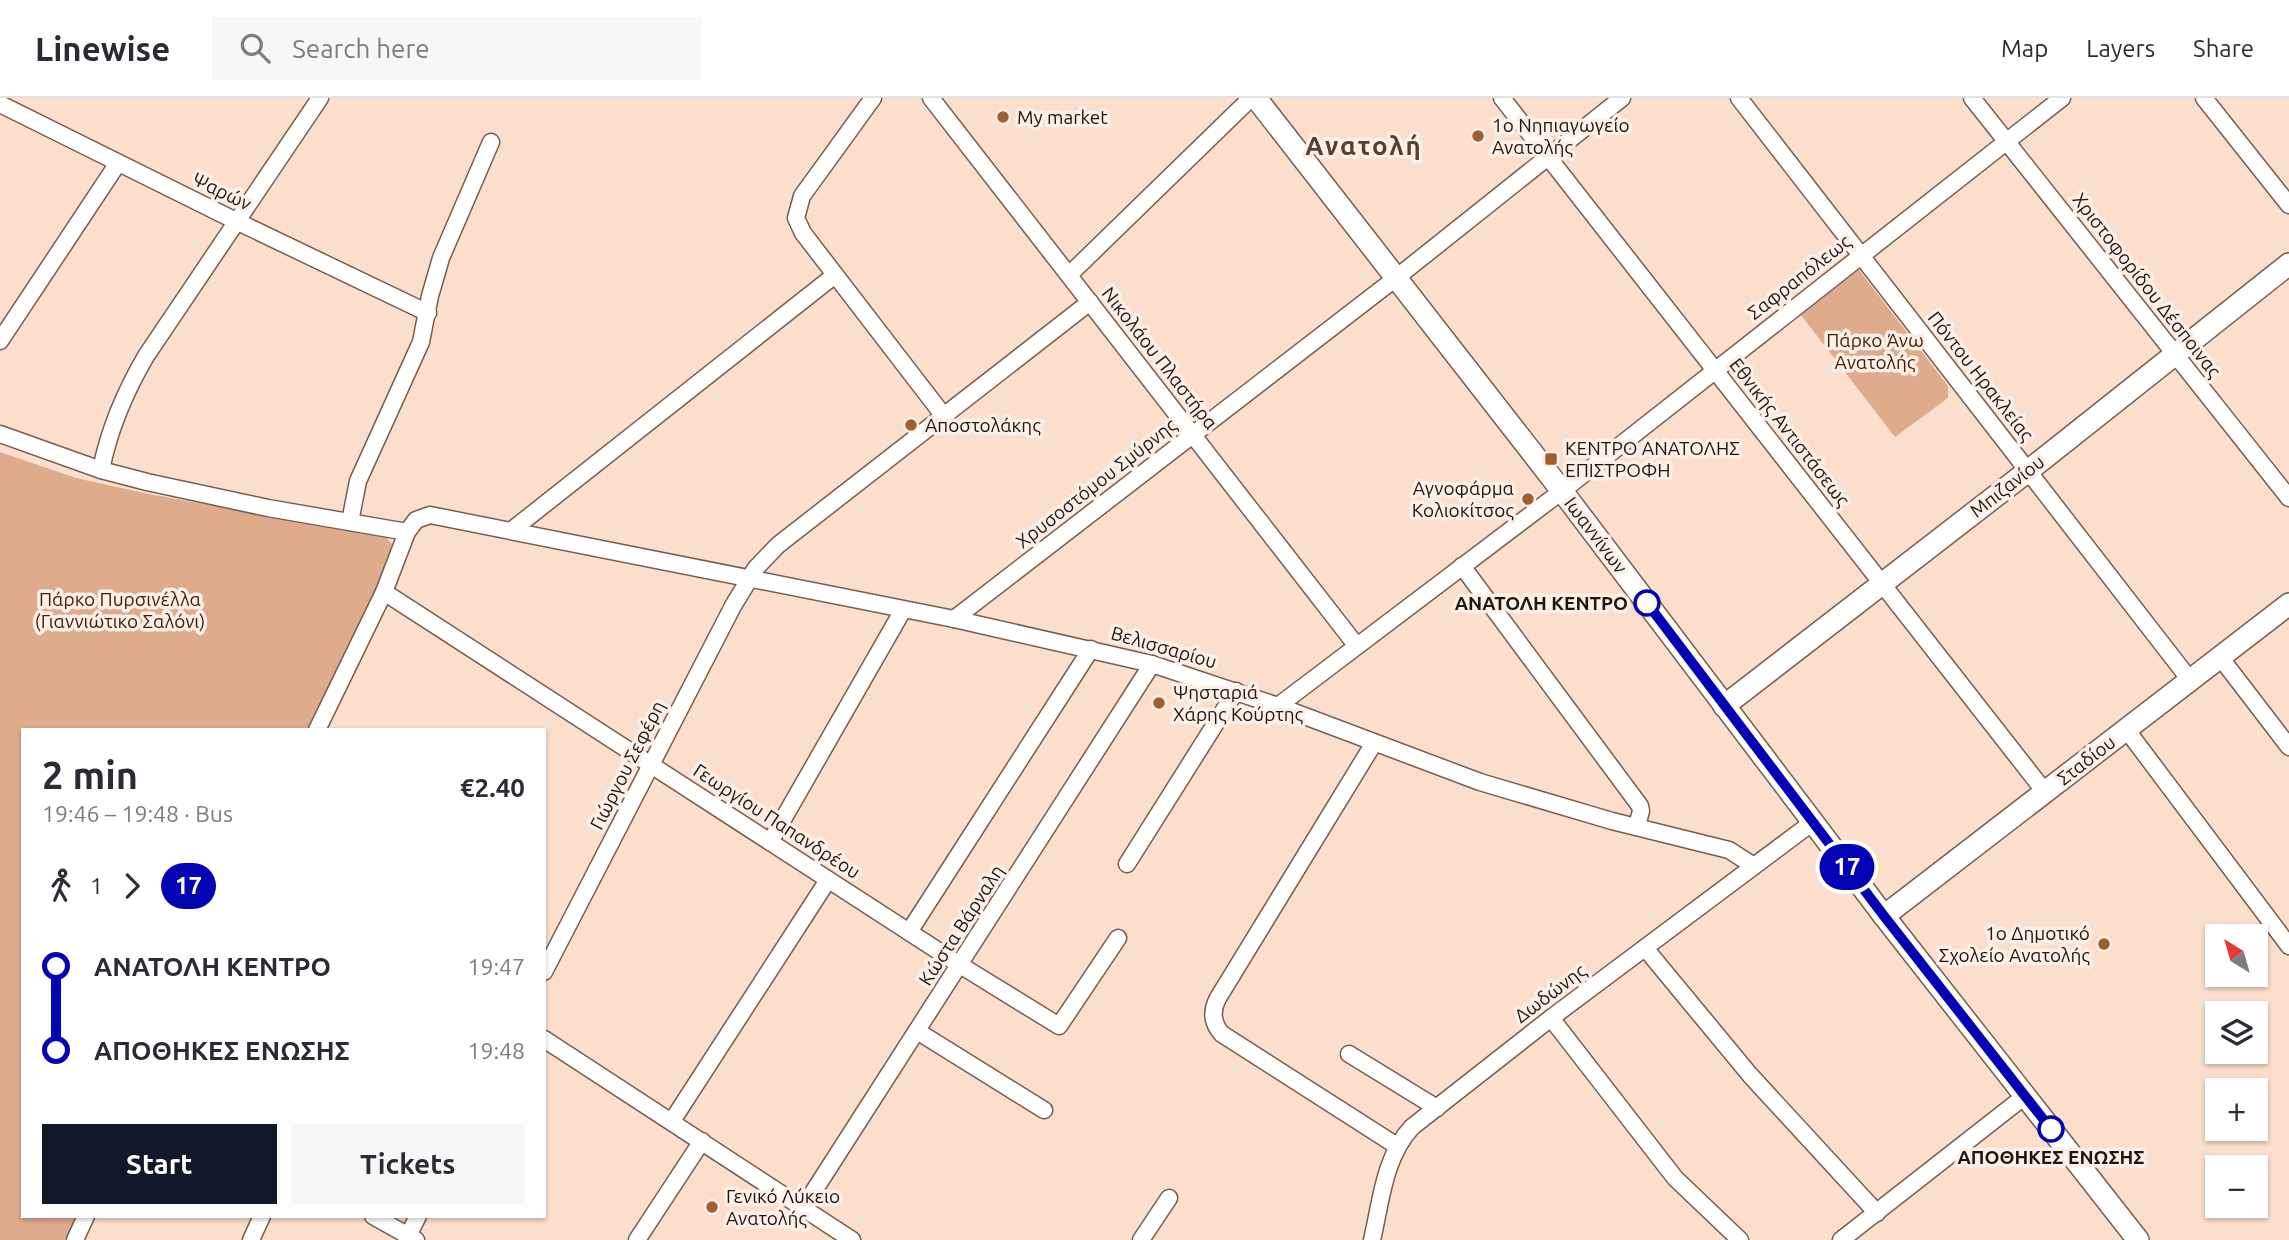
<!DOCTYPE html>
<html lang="en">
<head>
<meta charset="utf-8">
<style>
	body { margin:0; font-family:Ubuntu,sans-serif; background:#f7f7f7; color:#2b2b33; height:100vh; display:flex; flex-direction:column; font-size:26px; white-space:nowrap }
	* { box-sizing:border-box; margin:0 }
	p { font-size:23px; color:#7c7c81 }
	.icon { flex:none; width:38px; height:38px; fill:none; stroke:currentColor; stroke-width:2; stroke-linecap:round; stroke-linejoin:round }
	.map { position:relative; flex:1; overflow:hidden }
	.sheet { position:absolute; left:21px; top:630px; width:525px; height:490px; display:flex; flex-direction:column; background:#fff; border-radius:0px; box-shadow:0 2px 5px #0004 }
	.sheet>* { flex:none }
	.badge { padding:0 14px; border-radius:23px; font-size:24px; line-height:46px }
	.needle { width:46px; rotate:323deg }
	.buttons { position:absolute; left:2205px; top:826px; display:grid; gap:14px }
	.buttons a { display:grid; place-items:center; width:63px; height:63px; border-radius:0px; background:#fff; box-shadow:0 2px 5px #0004; font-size:35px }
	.map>.badge { position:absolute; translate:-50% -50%; box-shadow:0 0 0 4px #fff }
	.legs { display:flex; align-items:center; gap:10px; height:77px; padding:0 21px; font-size:23px }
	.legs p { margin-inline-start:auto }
	.headline { display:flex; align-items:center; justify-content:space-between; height:119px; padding:0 21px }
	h1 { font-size:38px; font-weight:700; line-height:52px }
	.cta { display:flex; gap:14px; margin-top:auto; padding:14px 21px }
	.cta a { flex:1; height:80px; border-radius:0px; background:#111827; color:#fff; font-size:28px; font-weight:700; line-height:80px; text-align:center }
	.cta a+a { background:#f7f7f7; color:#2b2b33 }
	ul { padding:0 21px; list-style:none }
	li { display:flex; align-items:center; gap:24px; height:84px; font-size:26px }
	li i { display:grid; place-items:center; width:10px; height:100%; margin:0 9px; background:currentColor }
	li i::after { content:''; width:18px; height:18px; margin:-9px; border:5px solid; border-radius:50%; background:#fff }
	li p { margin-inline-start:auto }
	li:first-child i { background:linear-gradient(#0000 50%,currentColor 0) }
	li:last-child i { background:linear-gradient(currentColor 50%,#0000 0) }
	header { display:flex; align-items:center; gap:42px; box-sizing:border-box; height:98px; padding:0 35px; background:#fff; border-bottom:2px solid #e1e1e2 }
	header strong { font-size:33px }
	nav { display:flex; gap:38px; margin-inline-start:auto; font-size:24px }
	.search { width:490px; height:63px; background:#f7f7f7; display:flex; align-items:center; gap:18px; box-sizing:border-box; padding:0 24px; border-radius:0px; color:#7c7c81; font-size:26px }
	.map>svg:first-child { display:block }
	.green { fill:#deab8d }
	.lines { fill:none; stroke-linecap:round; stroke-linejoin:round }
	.street-casing { stroke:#775d4e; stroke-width:19 }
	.secondary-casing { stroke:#775d4e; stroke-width:24 }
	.street { stroke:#fff; stroke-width:16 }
	.secondary { stroke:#fff; stroke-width:21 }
	.line-1-casing { stroke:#fff; stroke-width:16 }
	.line-1 { stroke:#0404b4; stroke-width:10 }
	.poi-dot { fill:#a35e30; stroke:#fcefe8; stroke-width:2.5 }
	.stop-1-dot { fill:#fff; stroke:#0404b4; stroke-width:3.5 }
	.labels { text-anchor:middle; stroke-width:7; stroke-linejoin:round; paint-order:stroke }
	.poi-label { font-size:19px; fill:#20150f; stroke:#fcefe8; text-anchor:start }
	.street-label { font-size:19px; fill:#20150f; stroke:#fcefe8 }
	.park-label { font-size:19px; fill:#461c00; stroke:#fcefe8 }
	.stop-label { font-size:19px; font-weight:bold; fill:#20150f; stroke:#fcefe8; text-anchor:end }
	.district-label { font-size:26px; font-weight:bold; letter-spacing:2px; fill:#584031; stroke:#fcefe8 }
</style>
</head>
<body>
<header>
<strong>Linewise</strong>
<div class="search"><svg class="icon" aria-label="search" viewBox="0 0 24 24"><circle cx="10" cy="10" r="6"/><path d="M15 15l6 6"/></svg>Search here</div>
<nav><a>Map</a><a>Layers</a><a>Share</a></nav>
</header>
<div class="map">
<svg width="2289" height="1142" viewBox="0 0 2289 1142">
	<rect width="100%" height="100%" fill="#fcdecc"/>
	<!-- green -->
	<g class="green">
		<path d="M 1859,172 L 1948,288 L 1948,300 L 1895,339 L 1801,217 Z"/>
		<path d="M 0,354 L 76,380 L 149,396 L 324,428 L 383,436 L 392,446 L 379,485 L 309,632 L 23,632 L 23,1118 L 76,1118 L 65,1142 L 0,1142 Z"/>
	</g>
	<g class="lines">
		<defs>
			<g id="street">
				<path d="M 873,0 L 802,98 L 796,120 L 803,135 L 943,317"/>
				<path d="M 931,0 L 1356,547"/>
				<path d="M 1502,0 L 2045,694"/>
				<path d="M 1739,0 L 2190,582"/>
				<path d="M 1972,0 L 2289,400"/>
				<path d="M 2204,0 L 2289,107"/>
				<path d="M 0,6 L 236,123 L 428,215"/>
				<path d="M 1069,177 L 1251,0"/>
				<path d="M 0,243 L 118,65"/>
				<path d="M 0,336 L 101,372 L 147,384 L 268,410 L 407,434"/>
				<path d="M 101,372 C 109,331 125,294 146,258 L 320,0"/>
				<path d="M 350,424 L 358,383 L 421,244 L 430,198 L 441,160 L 491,44"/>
				<path d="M 512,432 L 835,177"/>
				<path d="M 1462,468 L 1640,708 L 1641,713 L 1637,728"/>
				<path d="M 384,494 L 960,867 L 1059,928 L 1118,840"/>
				<path d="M 954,521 L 1396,180 L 1622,0"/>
				<path d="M 2220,559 L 2289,649"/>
				<path d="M 1278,608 L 1562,393 L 2062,0"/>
				<path d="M 2126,631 L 2289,848"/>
				<path d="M 317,632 L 384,494 L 407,434 L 416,422 L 430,417 L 954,521 L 1152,566 L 1278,608 L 1480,684 L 1612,723 L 1729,752 L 1754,768"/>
				<path d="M 1374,645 L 1218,900 C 1211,913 1212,925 1222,936 L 1397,1048"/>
				<path d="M 770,744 L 903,512"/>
				<path d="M 1127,766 L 1236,593"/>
				<path d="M 909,834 L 1091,551"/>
				<path d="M 1645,850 L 1750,977 L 1877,1115"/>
				<path d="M 544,874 L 733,508 L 756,470 L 778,447 L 1090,204"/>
				<path d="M 1551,920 L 1675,1080 L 1740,1142"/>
				<path d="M 917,933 L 1044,1012"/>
				<path d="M 544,941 L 852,1142"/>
				<path d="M 1349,956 L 1437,1010"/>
				<path d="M 672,1023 L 828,782"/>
				<path d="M 803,1110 L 1152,566"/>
				<path d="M 373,1118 L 416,1142"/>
				<path d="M 75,1142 L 86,1118"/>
				<path d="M 251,1142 L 262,1118"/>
				<path d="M 406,1142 L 418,1118"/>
				<path d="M 637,1142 L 702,1043"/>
				<path d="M 1141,1142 L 1169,1100"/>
				<path d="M 1372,1142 C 1381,1104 1384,1059 1412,1029 L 1551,920 L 1813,724"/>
				<path d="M 1841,1142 L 2025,998"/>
			</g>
			<g id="secondary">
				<path d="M 1256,0 L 1562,393 L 1884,818 L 2138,1142"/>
				<path d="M 1724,608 L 2028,373 L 2289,166"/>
				<path d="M 1884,818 L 2289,506"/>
			</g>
		</defs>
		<!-- street casing -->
		<use href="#street" class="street-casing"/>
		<!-- secondary casing -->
		<use href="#secondary" class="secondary-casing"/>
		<!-- street -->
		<use href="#street" class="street"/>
		<!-- secondary -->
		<use href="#secondary" class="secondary"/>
	</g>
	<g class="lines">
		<defs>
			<path id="line-1" d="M 1647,505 L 1884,818 L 2051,1031"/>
		</defs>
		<!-- line-1 casing -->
		<use href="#line-1" class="line-1-casing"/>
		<!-- line-1 -->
		<use href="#line-1" class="line-1"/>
	</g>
	<!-- markers -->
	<g class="poi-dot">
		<circle cx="1003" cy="19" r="7"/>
		<circle cx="1478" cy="38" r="7"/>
		<circle cx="911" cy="327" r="7"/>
		<rect x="1544" y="354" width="14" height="14" rx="3.5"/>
		<circle cx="1528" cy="401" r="7"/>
		<circle cx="1159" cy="605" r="7"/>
		<circle cx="2104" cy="846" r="7"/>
		<circle cx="712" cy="1109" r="7"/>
	</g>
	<g class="stop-1-dot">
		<circle cx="1647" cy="505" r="12"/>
		<circle cx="2051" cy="1031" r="12"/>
	</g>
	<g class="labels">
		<!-- poi labels -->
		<g class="poi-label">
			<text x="1017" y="26">My market</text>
			<text x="1492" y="34">1ο Νηπιαγωγείο<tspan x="1492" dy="22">Ανατολής</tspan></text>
			<text x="925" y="334">Αποστολάκης</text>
			<text x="1565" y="357">ΚΕΝΤΡΟ ΑΝΑΤΟΛΗΣ<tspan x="1565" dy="22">ΕΠΙΣΤΡΟΦΗ</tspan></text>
			<text x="1514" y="397" text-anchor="end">Αγνοφάρμα<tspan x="1514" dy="22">Κολιοκίτσος</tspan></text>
			<text x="1173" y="601">Ψησταριά<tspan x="1173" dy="22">Χάρης Κούρτης</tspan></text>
			<text x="2090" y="842" text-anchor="end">1ο Δημοτικό<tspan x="2090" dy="22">Σχολείο Ανατολής</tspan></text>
			<text x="726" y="1105">Γενικό Λύκειο<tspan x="726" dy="22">Ανατολής</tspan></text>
		</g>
		<!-- street labels -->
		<g class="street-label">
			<text transform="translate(222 93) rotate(26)" y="7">Ψαρών</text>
			<text transform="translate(1799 179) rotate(-38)" y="7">Σαφραπόλεως</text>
			<text transform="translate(2147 187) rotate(52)" y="7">Χριστοφορίδου Δέσποινας</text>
			<text transform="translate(1160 260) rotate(52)" y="7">Νικολάου Πλαστήρα</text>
			<text transform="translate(1981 278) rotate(52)" y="7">Πόντου Ηρακλείας</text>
			<text transform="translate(1790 334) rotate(52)" y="7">Εθνικής Αντιστάσεως</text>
			<text transform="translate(1096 385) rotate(-38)" y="7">Χρυσοστόμου Σμύρνης</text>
			<text transform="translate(2007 388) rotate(-38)" y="7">Μπιζανίου</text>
			<text transform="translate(1596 437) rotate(53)" y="7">Ιωαννίνων</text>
			<text transform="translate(1164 549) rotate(16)" y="7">Βελισσαρίου</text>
			<text transform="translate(2086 662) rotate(-38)" y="7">Σταδίου</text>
			<text transform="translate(627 667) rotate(-63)" y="7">Γιώργου Σεφέρη</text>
			<text transform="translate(777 723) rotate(33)" y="7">Γεωργίου Παπανδρέου</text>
			<text transform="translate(961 827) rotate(-57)" y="7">Κώστα Βάρναλη</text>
			<text transform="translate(1550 895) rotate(-37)" y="7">Δωδώνης</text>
		</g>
		<!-- park labels -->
		<g class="park-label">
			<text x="1875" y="249">Πάρκο Άνω<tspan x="1875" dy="22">Ανατολής</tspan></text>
			<text x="120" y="508">Πάρκο Πυρσινέλλα<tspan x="120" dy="22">(Γιαννιώτικο Σαλόνι)</tspan></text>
		</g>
		<!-- stop labels -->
		<g class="stop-label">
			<text x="1628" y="512">ΑΝΑΤΟΛΗ ΚΕΝΤΡΟ</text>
			<text x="2051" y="1066" text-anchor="middle">ΑΠΟΘΗΚΕΣ ΕΝΩΣΗΣ</text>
		</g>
		<!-- district labels -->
		<g class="district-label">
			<text x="1364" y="57">Ανατολή</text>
		</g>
	</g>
</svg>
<div class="buttons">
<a><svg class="needle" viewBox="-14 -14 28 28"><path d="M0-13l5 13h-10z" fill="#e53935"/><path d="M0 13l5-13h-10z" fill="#7c7c81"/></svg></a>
<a><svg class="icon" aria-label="layers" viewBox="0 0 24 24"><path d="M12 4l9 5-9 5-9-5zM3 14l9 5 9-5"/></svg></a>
<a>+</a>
<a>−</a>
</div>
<b class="badge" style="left:1847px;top:769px;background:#0404b4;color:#fff">17</b>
<section class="sheet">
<div class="headline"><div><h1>2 min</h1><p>19:46 – 19:48 · Bus</p></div><b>€2.40</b></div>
<div class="legs"><svg class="icon" aria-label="walk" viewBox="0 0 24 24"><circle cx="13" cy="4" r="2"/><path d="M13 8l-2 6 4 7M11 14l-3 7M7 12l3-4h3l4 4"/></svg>1<svg class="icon" aria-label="forward" viewBox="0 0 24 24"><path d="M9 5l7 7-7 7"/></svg><b class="badge" style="background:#0404b4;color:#fff">17</b></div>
<ul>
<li><i style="color:#0404b4"></i><b>ΑΝΑΤΟΛΗ ΚΕΝΤΡΟ</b><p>19:47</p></li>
<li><i style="color:#0404b4"></i><b>ΑΠΟΘΗΚΕΣ ΕΝΩΣΗΣ</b><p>19:48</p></li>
</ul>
<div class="cta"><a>Start</a><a>Tickets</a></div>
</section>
</div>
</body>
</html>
